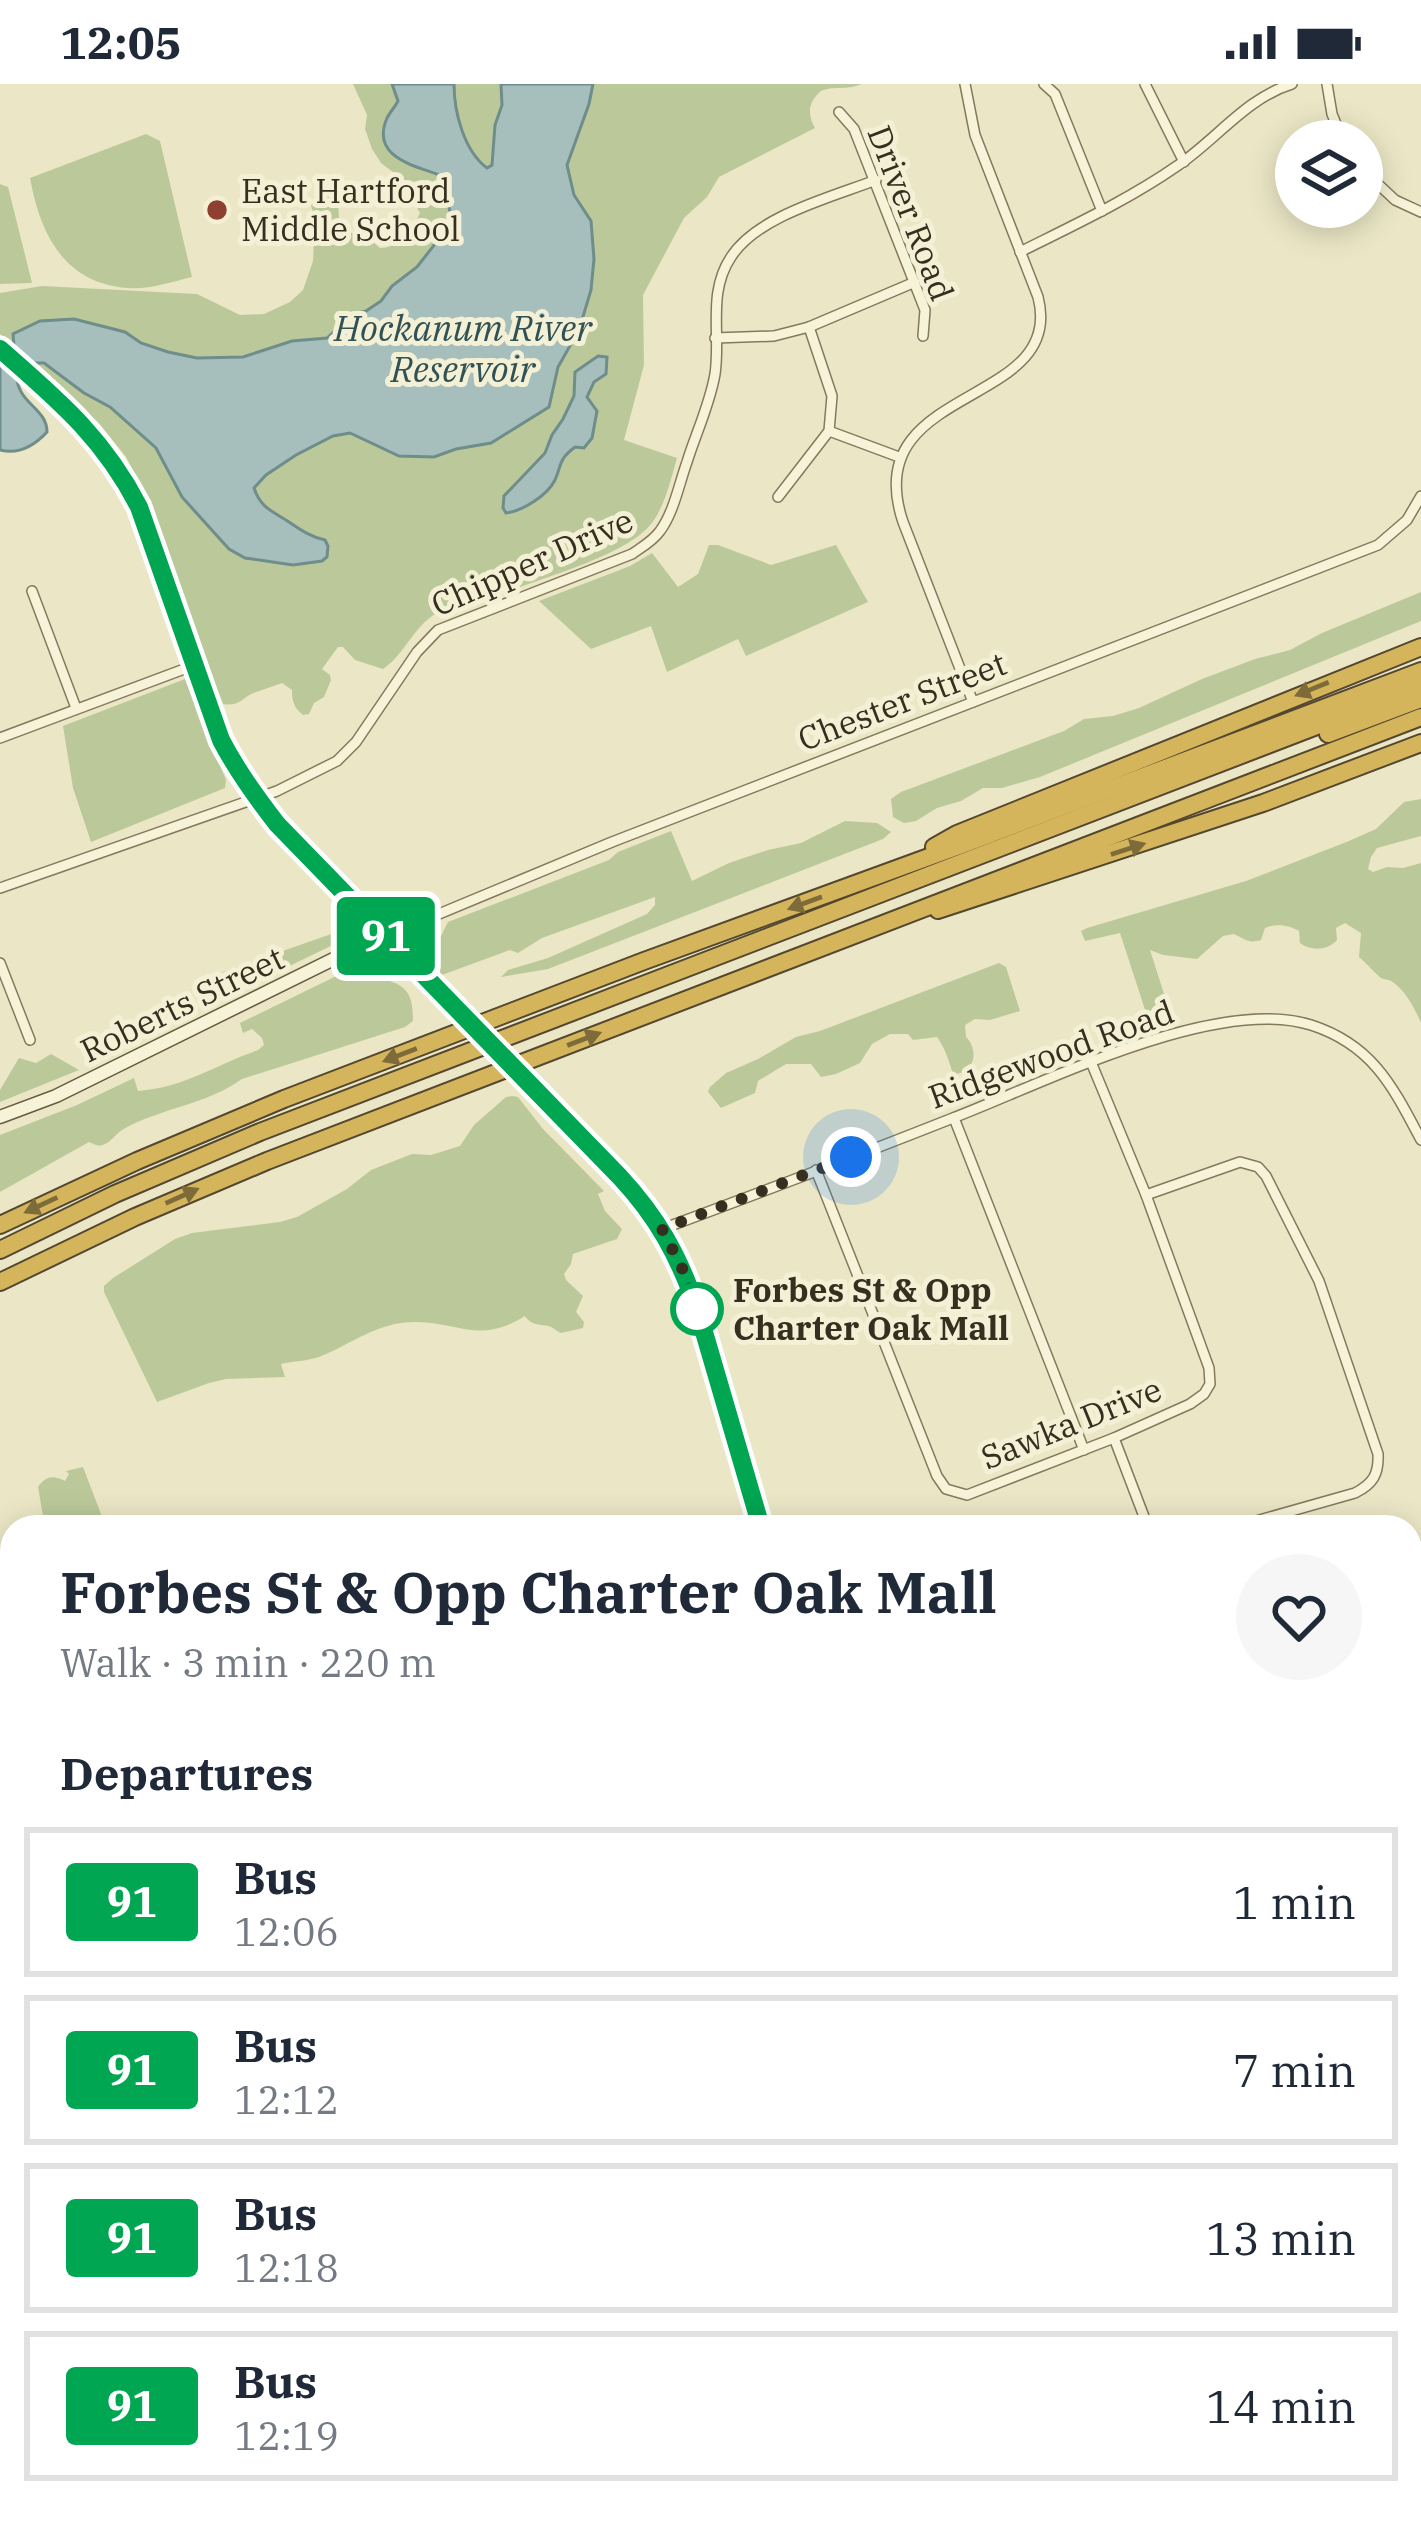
<!DOCTYPE html>
<html lang="en">
<head>
<meta charset="utf-8">
<style>
	body { margin:0; font-family:"IBM Plex Serif",serif; background:#f6f6f7; color:#1f2937; height:100vh; display:flex; flex-direction:column; font-size:45px; white-space:nowrap }
	* { box-sizing:border-box; margin:0 }
	p { font-size:39px; color:#747a83 }
	.icon { flex:none; width:66px; height:66px; fill:none; stroke:currentColor; stroke-width:2; stroke-linecap:round; stroke-linejoin:round }
	.map { position:relative; flex:1; overflow:hidden }
	.sheet { position:absolute; left:0px; top:1431px; width:1422px; height:1011px; display:flex; flex-direction:column; background:#fff; border-radius:36px 36px 0 0; box-shadow:0 6px 30px #0003 }
	.sheet>* { flex:none }
	.badge { padding:0 24px; border-radius:9px; font-size:42px; line-height:78px }
	.fabs { position:absolute; left:1275px; top:36px; display:grid; gap:24px }
	.fabs a { display:grid; place-items:center; width:108px; height:108px; border-radius:50%; background:#fff; box-shadow:0 6px 30px #0003; font-size:60px }
	.you { position:absolute; width:60px; height:60px; margin:-30px; border:9px solid #fff; border-radius:50%; background:#1a73e8; box-shadow:0 0 0 18px #1a73e833 }
	.map>.badge { position:absolute; translate:-50% -50%; box-shadow:0 0 0 6px #fff }
	h2 { padding:0 60px; font-size:45px; line-height:108px }
	.round { display:grid; place-items:center; flex:none; width:126px; height:126px; border-radius:63px; background:#f6f6f7 }
	.overview { display:flex; align-items:center; justify-content:space-between; height:204px; padding:0 60px }
	h1 { font-size:57px; font-weight:800; line-height:90px }
	ul { padding:0; list-style:none }
	li { display:flex; align-items:center; gap:36px; height:150px; margin:0 24px 18px; padding:0 36px; border:6px solid #e0e1e3; border-radius:0px }
	li div { flex:1 }
	li b { display:block; font-size:45px }
	li em { font-style:normal }
	li .badge { min-width:132px; font-weight:700; text-align:center }
	.status { display:flex; justify-content:space-between; align-items:center; height:84px; padding:0 60px; background:#fff; direction:ltr }
	.status svg { height:33px; fill:currentColor }
	.map>svg:first-child { display:block }
	.green { fill:#bbc99a }
	.water { fill:#a7bfbc; stroke:#6e8d8b; stroke-width:3 }
	.lines { fill:none; stroke-linecap:round; stroke-linejoin:round }
	.stream { stroke:#6e8d8b; stroke-width:3 }
	.minor-casing { stroke:#85795d; stroke-width:12 }
	.secondary-casing { stroke:#675a40; stroke-width:15 }
	.motorway-casing { stroke:#534730; stroke-width:20 }
	.minor { stroke:#f7f3d8; stroke-width:9 }
	.secondary { stroke:#f7f3d8; stroke-width:12 }
	.motorway { stroke:#d5b55c; stroke-width:16 }
	.secondary-bridge-casing { stroke:#675a40; stroke-width:15; stroke-linecap:butt }
	.secondary-bridge { stroke:#f7f3d8; stroke-width:12 }
	.oneway { fill:#7e6b3a }
	.line-casing { stroke:#fff; stroke-width:27 }
	.line { stroke:#00a651; stroke-width:18 }
	.walk { stroke:#362f1f; stroke-width:12; stroke-dasharray:0 21.6 }
	.poi-dot { fill:#904031; stroke:#f3f0d5; stroke-width:4.5 }
	.stop-dot { fill:#fff; stroke:#00a651; stroke-width:6 }
	.labels { text-anchor:middle; stroke-width:10; stroke-linejoin:round; paint-order:stroke }
	.poi-label { font-size:33px; fill:#362f1f; stroke:#f3f0d5; text-anchor:start }
	.street-label { font-size:33px; fill:#362f1f; stroke:#f3f0d5 }
	.stop-label { font-size:33px; font-weight:bold; fill:#362f1f; stroke:#f3f0d5; text-anchor:start }
	.water-label { font-size:36px; font-style:italic; fill:#305155; stroke:#f3f0d5 }
</style>
</head>
<body>
<div class="status"><b>12:05</b><svg viewBox="0 0 49 12"><path d="M0 12V9h3v3zM5 12V6h3v6zM10 12V3h3v9zM15 12V0h3v12zM26 1h20v11H26zM47 4h2v5h-2z"/></svg></div>
<div class="map">
<svg width="1421" height="2440" viewBox="0 0 1421 2440">
	<rect width="100%" height="100%" fill="#ebe7c6"/>
	<!-- green -->
	<g class="green">
		<path d="M 353,0 L 862,0 C 844,7 836,1 821,7 C 808,18 807,30 815,44 L 719,93 L 707,113 L 684,134 L 643,211 L 644,281 L 624,356 L 677,374 C 671,395 666,418 654,436 C 633,469 550,491 513,506 L 506,500 C 484,510 455,517 435,530 C 413,544 404,571 383,585 L 355,576 L 343,563 L 338,563 L 322,585 L 330,591 L 331,596 L 324,613 L 314,619 L 309,630 L 303,631 C 294,624 292,617 292,606 L 282,599 C 274,602 265,605 256,608 C 242,613 240,623 223,620 L 216,603 L 148,415 L 126,373 L 99,339 L 0,250 L 0,209 L 42,202 L 197,210 L 240,231 L 264,230 L 290,218 L 303,206 L 313,177 L 315,134 L 311,122 L 316,111 L 331,109 L 338,114 L 339,134 L 335,145 L 366,152 L 380,164 C 400,164 412,145 420,129 L 409,111 L 406,98 L 381,79 L 372,65 L 365,45 L 367,31 Z"/>
		<path d="M 146,50 L 160,57 L 192,193 C 171,198 148,206 127,204 C 64,199 40,150 30,94 Z"/>
		<path d="M 0,100 L 8,103 L 32,199 L 0,200 Z"/>
		<path d="M 709,461 L 718,461 L 771,481 L 836,461 L 868,518 L 746,572 L 738,555 L 667,588 L 651,542 L 591,565 L 539,517 L 630,482 L 652,469 L 678,503 L 698,490 Z"/>
		<path d="M 1421,508 L 1421,537 L 1040,693 L 1002,704 L 983,704 L 961,717 L 937,724 L 916,737 L 904,739 L 893,733 L 891,715 L 901,708 L 1064,647 L 1084,635 L 1113,632 L 1139,624 L 1202,595 L 1255,575 L 1290,566 L 1322,549 Z"/>
		<path d="M 185,595 L 226,696 L 225,704 L 91,758 L 73,704 L 63,642 Z"/>
		<path d="M 1421,715 L 1421,752 L 1377,764 L 1371,773 L 1368,785 L 1373,788 L 1387,783 L 1403,784 L 1421,779 L 1421,939 C 1415,925 1405,905 1391,897 C 1388,895 1384,896 1381,894 C 1376,890 1365,878 1359,873 L 1361,849 L 1345,839 L 1336,844 L 1337,856 C 1328,867 1310,867 1300,859 L 1299,847 C 1290,841 1275,839 1265,844 L 1261,856 C 1248,860 1245,855 1234,850 L 1223,852 L 1197,875 L 1163,871 L 1150,866 L 1173,938 L 1151,944 L 1120,849 L 1085,857 L 1081,847 L 1087,844 L 1246,797 L 1349,757 L 1376,745 L 1404,718 Z"/>
		<path d="M 845,737 L 877,739 L 891,748 L 883,755 L 548,885 L 501,893 L 508,886 L 548,874 L 647,830 L 655,821 L 655,813 L 542,854 L 518,869 L 510,866 L 442,891 L 429,876 L 448,838 L 609,776 L 618,768 L 671,747 L 692,797 L 729,779 L 768,766 L 801,759 Z"/>
		<path d="M 337,848 L 343,856 L 230,911 L 223,888 Z"/>
		<path d="M 363,879 L 373,893 C 406,899 413,907 413,937 L 405,943 L 242,995 C 206,1021 160,1024 122,1046 C 117,1049 113,1055 107,1059 C 98,1064 97,1061 89,1058 L 0,1108 L 0,1051 L 77,1021 L 134,994 L 138,1007 C 186,1003 215,981 258,966 L 264,961 L 262,954 L 252,945 L 243,949 L 240,939 Z"/>
		<path d="M 999,879 L 1006,883 L 1020,927 L 990,936 L 975,935 L 965,941 L 966,953 C 980,967 974,990 953,990 C 949,977 945,964 937,953 L 913,956 L 908,950 L 890,950 L 872,960 L 860,979 L 836,990 L 821,993 L 811,980 L 786,980 L 758,997 L 755,1009 L 721,1024 L 708,1008 L 710,1003 L 726,989 L 758,975 L 796,953 L 820,947 Z"/>
		<path d="M 51,970 L 79,986 L 0,1018 L 0,1006 L 19,974 L 36,979 Z"/>
		<path d="M 512,1012 L 518,1013 L 543,1045 L 604,1107 L 598,1110 L 605,1127 L 622,1145 L 617,1155 L 573,1170 L 571,1180 L 564,1190 L 566,1196 L 583,1212 L 576,1228 L 584,1238 L 583,1244 L 561,1249 C 557,1248 554,1244 551,1243 C 541,1239 532,1243 525,1232 C 479,1260 463,1239 415,1238 C 377,1238 352,1260 319,1273 C 308,1277 293,1277 281,1280 L 285,1293 L 226,1295 L 209,1299 L 157,1318 L 104,1208 L 104,1202 L 113,1194 L 175,1155 L 192,1149 L 280,1138 L 297,1133 L 347,1105 L 371,1086 L 412,1070 L 431,1071 L 460,1062 L 474,1041 L 506,1013 Z"/>
		<path d="M 83,1383 L 106,1443 L 45,1443 L 38,1403 C 46,1392 53,1391 65,1397 L 69,1390 L 66,1387 Z"/>
		<path d="M 12,1553 L 12,1751 L 0,1744 L 0,1560 Z"/>
		<path d="M 12,2245 L 12,2430 L 305,2430 L 267,2440 L 0,2440 L 0,2250 Z"/>
	</g>
	<!-- water -->
	<g class="water">
		<path d="M 392,0 L 454,0 C 454,28 464,67 487,84 L 492,81 L 495,41 L 502,21 L 501,0 L 593,0 L 589,20 L 567,81 L 574,111 L 591,137 L 594,175 L 591,206 L 579,246 L 558,283 L 549,323 L 491,359 L 456,365 L 434,373 L 399,372 L 350,349 L 333,352 L 296,371 L 266,391 L 254,404 C 261,425 273,427 289,438 C 301,446 311,453 325,456 L 328,462 L 327,473 L 322,477 L 293,481 L 245,474 L 229,465 L 182,413 L 156,364 L 110,323 L 84,309 L 44,279 L 31,279 L 17,296 C 21,321 47,325 47,348 C 35,361 19,371 0,366 L 0,279 L 14,262 L 13,250 L 40,237 L 74,235 L 125,248 L 141,259 L 168,268 L 197,274 L 243,273 L 292,257 L 327,254 L 354,230 L 366,227 L 381,217 L 392,202 L 417,183 L 442,151 L 451,135 L 444,93 C 420,82 369,76 387,34 C 390,28 395,23 398,17 Z"/>
		<path d="M 598,272 L 607,273 L 606,290 L 594,298 L 587,313 L 597,327 L 592,354 L 584,364 L 575,363 C 558,376 562,380 555,396 C 547,412 522,427 506,429 L 503,424 L 504,412 L 545,369 L 552,351 L 563,335 L 574,312 L 575,288 Z"/>
	</g>
	<g class="lines">
		<!-- stream -->
		<path class="stream" d="M 0,1727 L 12,1724"/>
		<defs>
			<g id="minor">
				<path d="M 965,0 L 975,51 L 1038,213 C 1067,325 856,299 903,438 L 973,618"/>
				<path d="M 1044,0 L 1055,10 L 1102,127"/>
				<path d="M 1145,0 L 1184,78"/>
				<path d="M 1327,0 L 1332,30 L 1343,57"/>
				<path d="M 839,28 L 854,45 L 925,226 L 923,252"/>
				<path d="M 1362,85 L 1395,116 L 1421,128"/>
				<path d="M 1020,168 C 1074,141 1128,116 1177,82 C 1216,56 1246,14 1292,0"/>
				<path d="M 715,254 L 774,252 L 809,243 L 915,198"/>
				<path d="M 829,347 L 899,373"/>
				<path d="M 778,413 L 829,347 L 832,312 L 809,243"/>
				<path d="M 32,507 L 76,624"/>
				<path d="M 0,654 L 195,581"/>
				<path d="M 0,804 L 277,707 L 337,677 L 356,658 L 417,568 L 438,546 L 632,470 C 642,463 653,457 660,447 C 674,428 679,400 687,378 C 696,349 710,320 715,290 C 721,250 707,209 731,173 C 757,132 832,113 876,96"/>
				<path d="M 386,852 L 612,758 L 1378,461 L 1407,436 L 1421,412"/>
				<path d="M 0,879 L 30,956"/>
				<path d="M 954,1034 L 1084,1366"/>
				<path d="M 816,1086 L 937,1392 L 946,1405 L 967,1411 L 1114,1354 L 1190,1320 L 1204,1310 L 1210,1300 L 1209,1284 L 1146,1111 L 1091,978"/>
				<path d="M 1146,1111 L 1240,1078 L 1258,1083 L 1266,1092 L 1319,1197 L 1378,1370 C 1379,1390 1373,1400 1355,1409 L 1235,1443"/>
				<path d="M 662,1145 C 759,1109 857,1072 953,1034 C 1044,999 1217,911 1311,941 C 1373,961 1393,1003 1421,1056"/>
				<path d="M 1114,1354 L 1148,1443"/>
				<path d="M 1410,1641 L 1421,1724"/>
				<path d="M 471,2430 L 474,2440"/>
				<path d="M 624,2430 L 627,2440"/>
				<path d="M 855,2430 L 858,2440"/>
				<path d="M 719,2440 L 748,2430"/>
			</g>
			<g id="secondary">
				<path d="M 0,265 C 57,315 103,354 139,423 L 221,656 L 240,692 L 277,740 L 449,917"/>
				<path d="M 539,1010 L 638,1112 L 670,1159 L 700,1236 L 761,1443"/>
				<path d="M 0,1033 L 56,1012 L 356,864 L 386,852"/>
				<path d="M 1410,1558 L 1421,1557"/>
				<path d="M 0,2067 L 12,2062"/>
				<path d="M 1030,2430 L 1033,2440"/>
			</g>
			<g id="motorway">
				<path d="M 1328,650 L 1421,615"/>
				<path d="M 934,763 L 957,750 L 1421,563"/>
				<path d="M 938,826 L 1263,719 L 1421,659"/>
				<path d="M 0,1141 L 137,1077 L 284,1015 L 644,877 L 970,758 L 1421,587"/>
				<path d="M 0,1166 L 115,1110 L 260,1048 L 1421,602"/>
				<path d="M 0,1198 L 135,1133 L 267,1077 L 1421,633"/>
			</g>
		</defs>
		<!-- minor casing -->
		<use href="#minor" class="minor-casing"/>
		<!-- secondary casing -->
		<use href="#secondary" class="secondary-casing"/>
		<!-- motorway casing -->
		<use href="#motorway" class="motorway-casing"/>
		<!-- minor -->
		<use href="#minor" class="minor"/>
		<!-- secondary -->
		<use href="#secondary" class="secondary"/>
		<!-- motorway -->
		<use href="#motorway" class="motorway"/>
		<defs>
			<path id="secondary-bridge" d="M 449,917 L 539,1010"/>
		</defs>
		<!-- secondary-bridge casing -->
		<use href="#secondary-bridge" class="secondary-bridge-casing"/>
		<!-- secondary-bridge -->
		<use href="#secondary-bridge" class="secondary-bridge"/>
	</g>
	<!-- one-way arrows -->
	<defs><path id="oneway-solid" d="M-6-.8H1V-3.2L6.5 0L1 3.2V.8H-6Z" transform="scale(3)"/></defs>
	<g class="oneway">
		<use href="#oneway-solid" transform="translate(1312 605) rotate(158)"/>
		<use href="#oneway-solid" transform="translate(1128 765) rotate(-18)"/>
		<use href="#oneway-solid" transform="translate(805 819) rotate(160)"/>
		<use href="#oneway-solid" transform="translate(584 955) rotate(-21)"/>
		<use href="#oneway-solid" transform="translate(400 971) rotate(159)"/>
		<use href="#oneway-solid" transform="translate(182 1112) rotate(-24)"/>
		<use href="#oneway-solid" transform="translate(41 1121) rotate(155)"/>
	</g>
	<g class="lines">
		<defs>
			<path id="line" d="M 0,265 C 58,316 103,353 139,423 L 221,656 C 237,687 256,713 277,740 L 620,1093 C 658,1134 678,1171 697,1224 L 761,1443"/>
		</defs>
		<!-- line casing -->
		<use href="#line" class="line-casing"/>
		<!-- line -->
		<use href="#line" class="line"/>
		<!-- walk -->
		<path class="walk" d="M 697,1225 L 685,1190 L 662,1145 L 851,1073"/>
	</g>
	<!-- markers -->
	<circle class="poi-dot" cx="217" cy="126" r="12"/>
	<circle class="stop-dot" cx="697" cy="1225" r="24"/>
	<g class="labels">
		<!-- poi labels -->
		<g class="poi-label">
			<text x="241" y="119">East Hartford<tspan x="241" dy="38">Middle School</tspan></text>
		</g>
		<!-- street labels -->
		<g class="street-label">
			<text transform="translate(911 129) rotate(69)" y="12">Driver Road</text>
			<text transform="translate(532 478) rotate(-24)" y="12">Chipper Drive</text>
			<text transform="translate(902 617) rotate(-21)" y="12">Chester Street</text>
			<text transform="translate(182 920) rotate(-26)" y="12">Roberts Street</text>
			<text transform="translate(1051 970) rotate(-20)" y="12">Ridgewood Road</text>
			<text transform="translate(1071 1339) rotate(-22)" y="12">Sawka Drive</text>
		</g>
		<!-- stop labels -->
		<g class="stop-label">
			<text x="733" y="1218">Forbes St &amp; Opp<tspan x="733" dy="38">Charter Oak Mall</tspan></text>
		</g>
		<!-- water labels -->
		<g class="water-label">
			<text x="463" y="257">Hockanum River<tspan x="463" dy="41">Reservoir</tspan></text>
		</g>
	</g>
</svg>
<div class="fabs">
<a><svg class="icon" aria-label="layers" viewBox="0 0 24 24"><path d="M12 4l9 5-9 5-9-5zM3 14l9 5 9-5"/></svg></a>
</div>
<div class="you" style="left:851px;top:1073px"></div>
<b class="badge" style="left:386px;top:852px;background:#00a651;color:#fff">91</b>
<section class="sheet">
<div class="overview"><div><h1>Forbes St &amp; Opp Charter Oak Mall</h1><p>Walk · 3 min · 220 m</p></div><a class="round"><svg class="icon" aria-label="heart" viewBox="0 0 24 24"><path d="M12 20l-8-8c-3-5 5-10 8-4 3-6 11-1 8 4z"/></svg></a></div>
<h2>Departures</h2>
<ul>
<li><span class="badge" style="background:#00a651;color:#fff">91</span><div><b>Bus</b><p>12:06</p></div><em>1 min</em></li>
<li><span class="badge" style="background:#00a651;color:#fff">91</span><div><b>Bus</b><p>12:12</p></div><em>7 min</em></li>
<li><span class="badge" style="background:#00a651;color:#fff">91</span><div><b>Bus</b><p>12:18</p></div><em>13 min</em></li>
<li><span class="badge" style="background:#00a651;color:#fff">91</span><div><b>Bus</b><p>12:19</p></div><em>14 min</em></li>
</ul>
</section>
</div>
</body>
</html>
